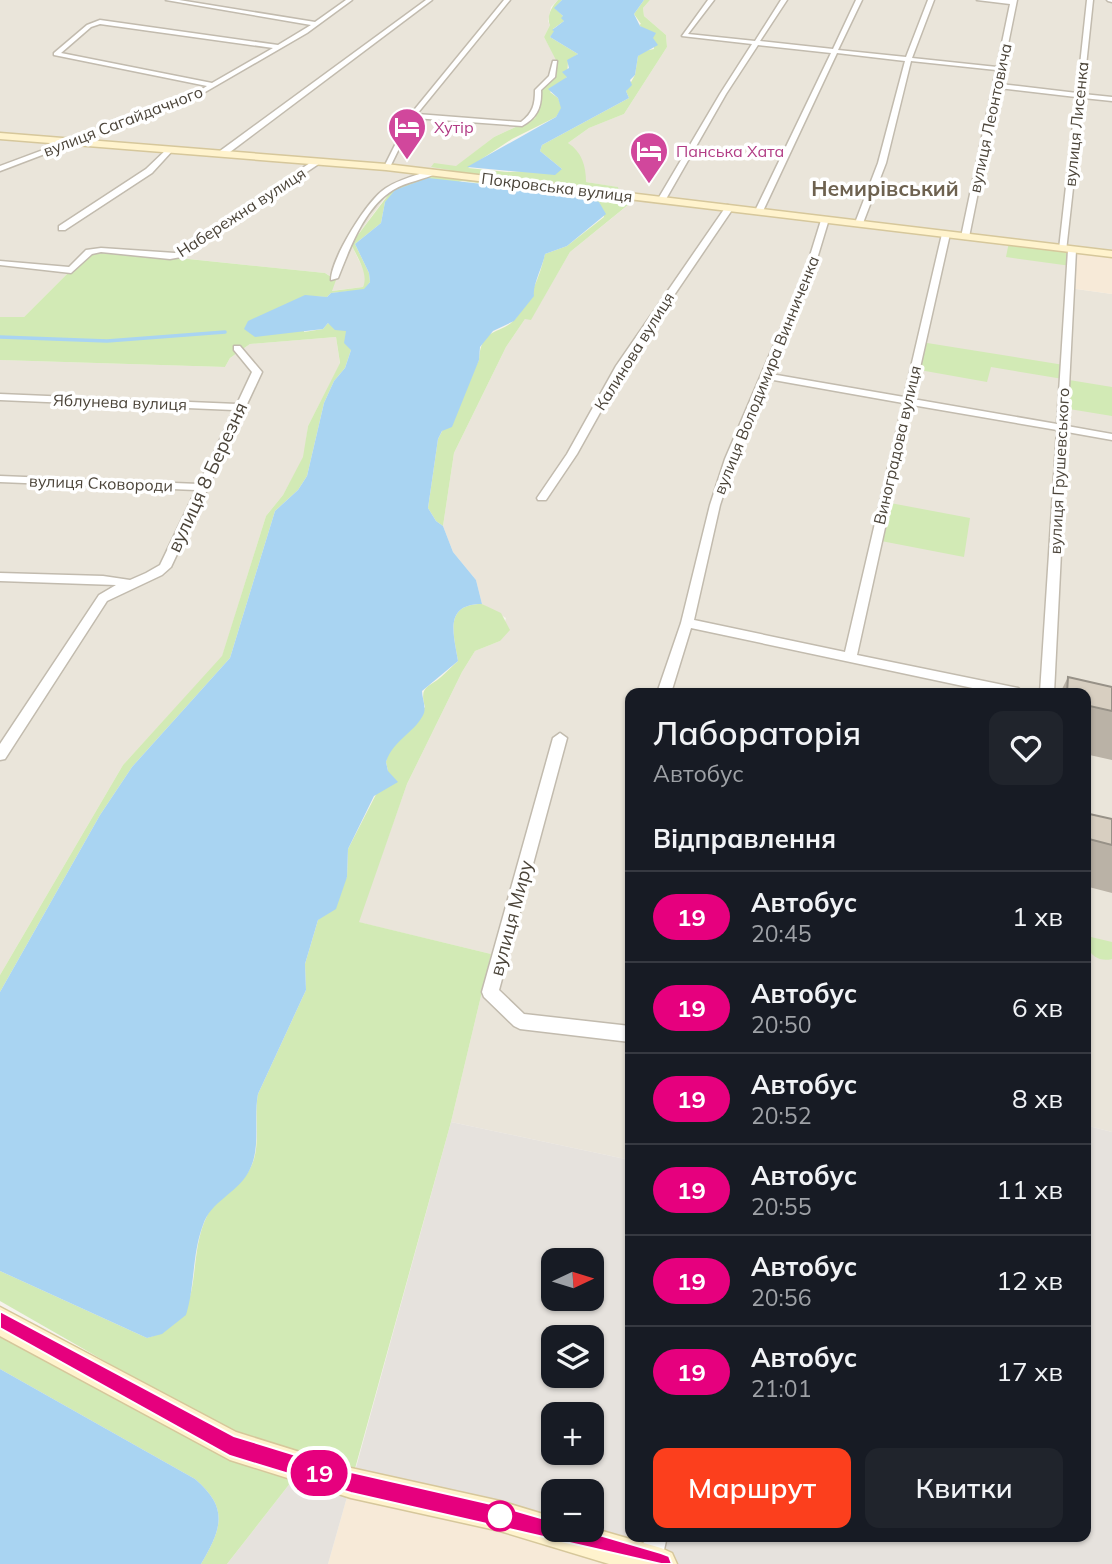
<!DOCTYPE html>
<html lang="uk">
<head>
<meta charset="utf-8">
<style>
	body { margin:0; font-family:Mulish,sans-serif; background:#20242c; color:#f1f3f6; height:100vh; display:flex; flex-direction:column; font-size:26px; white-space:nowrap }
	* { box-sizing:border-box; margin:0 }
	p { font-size:23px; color:#9ea1a6 }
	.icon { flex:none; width:38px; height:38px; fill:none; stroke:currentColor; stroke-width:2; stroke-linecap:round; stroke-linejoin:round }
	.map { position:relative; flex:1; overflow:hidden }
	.details { position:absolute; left:625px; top:688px; width:466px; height:854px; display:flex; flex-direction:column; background:#171b24; border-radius:14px; box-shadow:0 2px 5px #0004 }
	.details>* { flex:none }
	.badge { padding:0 14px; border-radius:23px; font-size:24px; line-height:46px }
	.needle { width:46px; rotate:86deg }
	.tools { position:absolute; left:541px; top:1248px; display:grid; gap:14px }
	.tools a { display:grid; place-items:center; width:63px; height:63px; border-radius:14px; background:#171b24; box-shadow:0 2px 5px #0004; font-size:35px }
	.map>.badge { position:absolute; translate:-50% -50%; box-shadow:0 0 0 4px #fff }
	h2 { padding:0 28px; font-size:26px; line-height:63px }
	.round { display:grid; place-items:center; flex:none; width:74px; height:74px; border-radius:14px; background:#20242c }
	.head { display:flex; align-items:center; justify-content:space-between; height:119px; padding:0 28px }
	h1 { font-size:33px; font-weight:600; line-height:52px }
	.primary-button { display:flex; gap:14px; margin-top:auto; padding:14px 28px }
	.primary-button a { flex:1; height:80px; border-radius:14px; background:#fc3f1d; color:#fff; font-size:28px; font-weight:600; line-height:80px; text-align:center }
	.primary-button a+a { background:#20242c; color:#f1f3f6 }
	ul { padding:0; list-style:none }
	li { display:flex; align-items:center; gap:21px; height:91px; padding:0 28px; border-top:2px solid #363941 }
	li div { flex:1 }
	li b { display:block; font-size:26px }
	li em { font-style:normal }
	li .badge { min-width:77px; font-weight:700; text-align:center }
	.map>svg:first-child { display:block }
	.residential { fill:#eae5da }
	.commercial { fill:#f7ead8 }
	.industrial { fill:#e6e2dd; fill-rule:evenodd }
	.green { fill:#d2eab5 }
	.water { fill:#a9d4f2 }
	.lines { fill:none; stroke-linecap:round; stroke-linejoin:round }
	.stream { stroke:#a9d4f2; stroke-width:3.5 }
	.street-casing { stroke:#c2bbae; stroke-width:3 }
	.secondary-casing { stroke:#d6c79b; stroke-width:3 }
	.street { fill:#fff; fill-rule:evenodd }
	.secondary { fill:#fff3cd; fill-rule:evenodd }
	.wall { fill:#bab2a6 }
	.building { fill:#d8cfc1; stroke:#979187; stroke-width:2 }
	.line { fill:#e6007e; stroke:#fff; stroke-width:2 }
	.stop-dot { fill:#fff; stroke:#e6007e; stroke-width:3.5 }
	.labels { text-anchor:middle; stroke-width:7; stroke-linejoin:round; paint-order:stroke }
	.far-street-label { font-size:16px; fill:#4b4439; stroke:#fff }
	.far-hotel-label { font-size:16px; fill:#b23c85; stroke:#fff; text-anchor:start }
	.street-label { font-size:19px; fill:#4b4439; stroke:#fff }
	.far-district-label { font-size:21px; font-weight:bold; fill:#6e6250; stroke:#fff }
</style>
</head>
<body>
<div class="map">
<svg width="1112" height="1564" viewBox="0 0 1112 1564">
	<rect width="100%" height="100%" fill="#f6f3ec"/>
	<!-- residential -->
	<g class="residential">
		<path d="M 0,0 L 558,0 L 551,7 L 548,21 L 550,25 L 544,37 L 558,62 L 554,77 L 541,90 L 541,105 L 535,118 L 494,137 L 448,173 L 392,190 L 382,202 L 351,244 L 365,273 L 366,282 L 363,287 L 331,291 L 334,278 L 325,273 L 170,257 L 89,252 L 24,317 L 0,317 Z"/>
		<path d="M 650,0 L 1112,0 L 1112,252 L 1069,288 L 1112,294 L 1112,1132 L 1085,1125 L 1085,693 L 630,693 L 630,1160 L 451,1122 L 491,954 L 358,922 L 407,784 L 462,672 L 475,651 L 500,641 L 506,618 L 482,604 L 476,580 L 453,552 L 443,526 L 454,453 L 506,347 L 525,319 L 531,319 L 570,252 L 638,197 L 619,194 L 617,187 L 586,182 L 568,143 L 589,128 L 624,114 L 667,47 L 666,35 L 644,16 L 643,8 Z"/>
		<path d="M 336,337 L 340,364 L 308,426 L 304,457 L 283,495 L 266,516 L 222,657 L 123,765 L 0,975 L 0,360 L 225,367 L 230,358 L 250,344 Z"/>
	</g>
	<!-- commercial -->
	<g class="commercial">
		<path d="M 1072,250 L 1112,254 L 1112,294 L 1069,288 Z"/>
		<path d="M 351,1483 L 650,1564 L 328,1564 Z"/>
	</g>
	<!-- industrial -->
	<path class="industrial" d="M 451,1122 L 630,1160 L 630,1536 L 1085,1536 L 1085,1125 L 1112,1132 L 1112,1564 L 650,1564 L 351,1483 L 328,1564 L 227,1564 L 302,1468 L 352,1482 ZM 553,1260 L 592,1260 L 592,1298 L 553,1298 ZM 553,1337 L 592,1337 L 592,1376 L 553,1376 ZM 553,1414 L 592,1414 L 592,1452 L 553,1452 ZM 553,1491 L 592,1491 L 592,1530 L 553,1530 Z"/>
	<!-- green -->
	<g class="green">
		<path d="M 558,0 L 562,0 L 555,8 L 563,16 L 564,21 L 553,29 L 555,31 L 550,37 L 578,54 L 568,61 L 567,77 L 550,92 L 558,98 L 562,108 L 556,117 L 512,139 L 468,168 L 507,172 L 562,169 L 540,151 L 542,145 L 629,98 L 626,91 L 635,75 L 638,56 L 644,51 L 654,49 C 653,30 651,35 639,25 L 641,24 L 634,14 L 644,0 L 650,0 L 643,8 L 644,16 L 666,35 L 667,47 L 624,114 L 589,128 L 568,143 C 582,152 586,166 586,182 L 618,187 L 619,194 L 639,196 L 570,252 L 531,320 L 525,319 L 506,347 L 454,453 L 443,526 L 436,521 L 428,508 L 438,439 L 479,360 C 481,325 501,336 516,318 C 530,300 540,276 545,254 L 567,246 L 604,217 L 599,202 L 581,195 L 462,181 L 385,202 L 381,223 L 355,244 L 369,273 L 370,282 L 364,290 L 331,293 L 327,297 L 305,296 L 304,332 L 323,329 L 328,323 L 346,330 L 351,350 L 345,368 L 334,381 L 324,403 L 307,476 L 298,490 L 275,511 L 230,658 L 132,767 L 100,815 L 0,992 L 0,975 L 123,765 L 222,656 L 266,516 L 283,495 L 303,457 L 308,426 L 340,363 L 336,337 L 250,344 L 230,358 L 225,367 L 0,360 L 0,317 L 24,317 L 89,252 L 101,250 L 325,273 L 336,280 L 332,291 L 363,287 C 369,274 357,257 351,244 L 392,190 L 435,172 L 448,173 L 450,170 L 431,167 L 434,163 L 456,166 L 494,137 L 535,118 L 541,105 L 541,90 L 554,77 L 557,62 L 544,37 L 550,25 C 546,17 552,6 558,0 Z"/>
		<path d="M 1009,242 L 1072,250 L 1071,266 L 1006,257 Z"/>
		<path d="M 921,342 L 1064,365 L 1063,379 L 1112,387 L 1112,416 L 1063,408 L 1063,379 L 991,367 L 987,382 L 914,369 Z"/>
		<path d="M 885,502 L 970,518 L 964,557 L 876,540 Z"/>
		<path d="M 482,604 L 501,613 L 510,630 L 500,641 L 475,651 L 462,672 L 407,784 L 359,922 L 491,954 L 451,1122 L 351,1483 L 302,1468 L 227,1564 L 201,1564 C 222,1528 229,1508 195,1479 L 0,1369 L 0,1321 L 150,1387 L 0,1301 L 0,1271 L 147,1338 C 210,1320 184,1262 207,1216 C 219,1191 245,1189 254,1159 C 260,1138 254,1115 258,1094 L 306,990 L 305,964 L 318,920 L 347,877 L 348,849 L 388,771 L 386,762 L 388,753 L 425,707 C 419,686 428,688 441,677 C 447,672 452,666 458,661 C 454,635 443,604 482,604 Z"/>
		<path d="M 1091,937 L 1112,942 L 1112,959 C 1101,962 1091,957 1087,946 Z"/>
	</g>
	<!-- water -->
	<g class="water">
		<path d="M 562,0 L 644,0 L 634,14 L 640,26 L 656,33 L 653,38 L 658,45 L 638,56 L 635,75 L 630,80 L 632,85 L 626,91 L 629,98 L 542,145 L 540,151 L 562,169 L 555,175 L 467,167 L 556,117 L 561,108 L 558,98 L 548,89 L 567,77 L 562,72 L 569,68 L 567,60 L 578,54 L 550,37 L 554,31 L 552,30 L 564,21 L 561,18 L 563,16 L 554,8 Z"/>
		<path d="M 428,178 L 581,195 L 599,202 L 606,214 L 567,246 L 545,254 C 543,266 532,286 534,296 L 514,321 L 493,331 L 480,347 L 479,360 L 452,427 L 442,431 L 438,439 L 428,508 L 436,521 L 443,526 L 453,552 L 476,580 L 482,604 C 443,604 454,635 458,661 L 422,691 C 422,698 426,706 424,713 C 417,731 393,740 386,762 L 388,771 L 398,782 L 374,796 L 348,849 L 347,877 L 336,909 L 318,920 L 305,964 L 306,990 L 258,1094 C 253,1120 262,1149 248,1173 C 236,1194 211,1201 203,1225 C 192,1254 195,1286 186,1315 L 162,1334 L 147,1338 L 0,1271 L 0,992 L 100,815 L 132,767 L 230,658 L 275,511 L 298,490 L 307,476 L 324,403 L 334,381 L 345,368 L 351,350 L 344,343 L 346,331 L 335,330 L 328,323 L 323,329 L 255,337 L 244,329 L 248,321 L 305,295 L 327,297 L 331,293 L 364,289 L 370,282 L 369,273 L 355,244 L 381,223 L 385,202 L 395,190 Z"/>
		<path d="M 0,1369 L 195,1479 C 229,1508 222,1528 201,1564 L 0,1564 Z"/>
	</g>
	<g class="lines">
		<!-- stream -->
		<path class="stream" d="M 0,337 L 107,341 L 225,332"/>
		<defs>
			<g id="street">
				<path d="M 166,0 L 179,0 L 315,22 L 346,0 L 352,0 L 307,33 L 200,95 L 0,171 L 0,166 L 196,93 L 207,86 L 54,55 L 54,53 L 87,25 L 100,20 L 278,45 L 311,25 ZM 100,24 L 273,48 L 212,83 L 61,53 L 91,27 Z"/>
				<path d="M 426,0 L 432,0 L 226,155 L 220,155 L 220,151 Z"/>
				<path d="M 504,0 L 510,0 L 417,114 L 521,122 C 533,113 535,104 535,90 L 549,76 L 553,61 L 557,61 L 555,77 L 541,90 C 542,107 537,118 522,126 L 414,118 L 390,167 L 383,169 L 410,115 Z"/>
				<path d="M 708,0 L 714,0 L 688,34 L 755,41 L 781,0 L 787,0 L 760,41 L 833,49 L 856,0 L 862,0 L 838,50 L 906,57 L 928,0 L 934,0 L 912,58 L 997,67 L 1010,4 L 977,0 L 1017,0 L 1000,84 L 1077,93 L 1087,0 L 1093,0 L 1083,94 L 1112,97 L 1112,101 L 1083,98 L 1066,251 L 1059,249 L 1076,97 L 999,88 L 969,237 L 965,239 L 961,237 L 996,70 L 911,61 L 886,163 L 863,223 L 859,225 L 855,223 L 878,163 L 905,61 L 837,53 L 763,211 L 759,213 L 755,211 L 831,53 L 758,45 L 726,94 L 666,199 L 659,201 L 658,199 L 720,94 L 752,44 L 682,36 Z"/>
				<path d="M 1107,0 L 1112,0 L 1112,2 L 1108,1 Z"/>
				<path d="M 168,148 L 174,149 L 152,173 L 65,230 L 59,230 L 59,226 L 146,169 Z"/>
				<path d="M 316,159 L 323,161 L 181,257 L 170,259 L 101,252 L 92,254 L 71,273 L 0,265 L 0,261 L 69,267 L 86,250 L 101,248 L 175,253 Z"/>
				<path d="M 432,170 L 439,172 C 425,180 407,181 393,190 C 364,208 350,248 338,278 L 331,280 C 331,259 367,200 386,188 C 400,179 417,175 432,170 Z"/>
				<path d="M 727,205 L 734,207 L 626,366 L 577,454 L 546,500 L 538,500 L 537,498 L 567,454 L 616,366 Z"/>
				<path d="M 822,217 L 829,219 L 813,272 L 771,374 L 904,397 L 942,234 L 946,232 L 950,234 L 913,399 L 1057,424 L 1068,250 L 1072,248 L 1076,250 L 1067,426 L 1112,434 L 1112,440 L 1067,432 L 1054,693 L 1040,693 L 1057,430 L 912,405 L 857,655 L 1018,688 L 1025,693 L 996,693 L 691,628 L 671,693 L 657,693 L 681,623 L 710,505 L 725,459 L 805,272 ZM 768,379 L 903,403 L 845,652 L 694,620 L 720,505 L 735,459 Z"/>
				<path d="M 234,346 L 240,346 L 262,372 L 171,567 L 162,575 L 107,601 L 5,759 L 0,760 L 0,744 L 99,595 L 116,585 L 0,581 L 0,573 L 103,576 L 130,580 L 146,573 L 160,565 L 196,490 L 0,482 L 0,476 L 199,484 L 234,410 L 0,400 L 0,394 L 237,404 L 252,372 L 234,350 Z"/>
				<path d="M 560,733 L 567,738 L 499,990 L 524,1014 L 630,1026 L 630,1042 L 520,1029 L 514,1026 L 484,997 L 482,992 L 553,738 Z"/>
				<path d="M 645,1536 L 667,1536 L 661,1564 L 639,1564 Z"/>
			</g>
			<g id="secondary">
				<path d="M 0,133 L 386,164 L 1112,251 L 1112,257 L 386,170 L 0,139 Z"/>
				<path d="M 0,1307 L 236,1432 L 351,1468 L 500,1501 L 553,1517 L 553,1530 L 592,1528 L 661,1548 L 672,1553 L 677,1564 L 609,1564 L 500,1531 L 351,1498 L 230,1460 L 0,1336 Z"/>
			</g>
		</defs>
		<!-- street casing -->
		<use href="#street" class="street-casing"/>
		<!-- secondary casing -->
		<use href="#secondary" class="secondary-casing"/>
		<!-- street -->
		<use href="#street" class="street"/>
		<!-- secondary -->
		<use href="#secondary" class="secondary"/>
	</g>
	<!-- wall -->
	<g class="wall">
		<path d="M 1068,677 L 1112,687 L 1112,760 L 1085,754 L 1085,693 L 1060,693 Z"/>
		<path d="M 1085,813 L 1112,819 L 1112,893 L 1085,886 Z"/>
	</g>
	<!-- building -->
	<g class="building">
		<path d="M 1068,677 L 1112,687 L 1112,711 L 1085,705 L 1085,693 L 1067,693 Z"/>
		<path d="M 1085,813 L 1112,819 L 1112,845 L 1085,838 Z"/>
	</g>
	<!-- line -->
	<path class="line" d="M 0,1311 L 234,1436 L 351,1472 L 500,1506 L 661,1553 L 669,1556 L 672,1564 L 661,1564 L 500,1527 L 351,1493 L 230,1456 L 0,1328 Z"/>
	<!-- icons -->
	<defs>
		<symbol id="hotel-pin" viewBox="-11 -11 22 30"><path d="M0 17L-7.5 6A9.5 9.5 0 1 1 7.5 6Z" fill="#d1479c" stroke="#fff"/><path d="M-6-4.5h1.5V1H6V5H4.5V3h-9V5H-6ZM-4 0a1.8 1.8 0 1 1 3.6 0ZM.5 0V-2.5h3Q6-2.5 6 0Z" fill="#fff"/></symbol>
	</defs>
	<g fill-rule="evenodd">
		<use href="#hotel-pin" x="385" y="105" width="44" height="60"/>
		<use href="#hotel-pin" x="627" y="129" width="44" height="60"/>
	</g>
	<!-- markers -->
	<circle class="stop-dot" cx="500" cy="1516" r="14"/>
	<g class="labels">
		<!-- far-street labels -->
		<g class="far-street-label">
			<text transform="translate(990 118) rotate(-78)" y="6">вулиця Леонтовича</text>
			<text transform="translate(123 121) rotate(-21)" y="6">вулиця Сагайдачного</text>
			<text transform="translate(1076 124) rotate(-84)" y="6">вулиця Лисенка</text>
			<text transform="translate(557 187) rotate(7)" y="6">Покровська вулиця</text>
			<text transform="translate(241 212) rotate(-33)" y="6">Набережна вулиця</text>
			<text transform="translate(634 351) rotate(-58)" y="6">Калинова вулиця</text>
			<text transform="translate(766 375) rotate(-68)" y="6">вулиця Володимира Винниченка</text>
			<text transform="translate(120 402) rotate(2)" y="6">Яблунева вулиця</text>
			<text transform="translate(897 445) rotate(-77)" y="6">Виноградова вулиця</text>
			<text transform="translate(1059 471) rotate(-87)" y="6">вулиця Грушевського</text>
			<text transform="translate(101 483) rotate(2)" y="6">вулиця Сковороди</text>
		</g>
		<!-- far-hotel labels -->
		<g class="far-hotel-label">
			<text x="434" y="133">Хутір</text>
			<text x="676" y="157">Панська Хата</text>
		</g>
		<!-- street labels -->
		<g class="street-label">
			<text transform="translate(207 477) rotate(-65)" y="7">вулиця 8 Березня</text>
			<text transform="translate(511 918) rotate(-75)" y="7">вулиця Миру</text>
		</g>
		<!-- far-district labels -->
		<g class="far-district-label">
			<text x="885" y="196">Немирівський</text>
		</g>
	</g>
</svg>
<div class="tools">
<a><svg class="needle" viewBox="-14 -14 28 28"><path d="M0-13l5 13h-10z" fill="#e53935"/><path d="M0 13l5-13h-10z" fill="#9ea1a6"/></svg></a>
<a><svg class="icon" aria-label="layers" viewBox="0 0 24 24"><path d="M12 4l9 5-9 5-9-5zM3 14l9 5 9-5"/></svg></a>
<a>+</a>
<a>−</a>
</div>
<b class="badge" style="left:319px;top:1473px;background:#e6007e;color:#fff">19</b>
<section class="details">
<div class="head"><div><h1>Лабораторія</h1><p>Автобус</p></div><a class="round"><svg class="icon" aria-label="heart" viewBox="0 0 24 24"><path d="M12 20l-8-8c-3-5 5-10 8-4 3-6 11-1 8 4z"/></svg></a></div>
<h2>Відправлення</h2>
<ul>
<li><span class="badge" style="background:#e6007e;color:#fff">19</span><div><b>Автобус</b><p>20:45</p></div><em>1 хв</em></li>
<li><span class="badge" style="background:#e6007e;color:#fff">19</span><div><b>Автобус</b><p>20:50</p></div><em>6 хв</em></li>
<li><span class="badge" style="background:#e6007e;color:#fff">19</span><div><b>Автобус</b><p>20:52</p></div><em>8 хв</em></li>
<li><span class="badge" style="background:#e6007e;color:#fff">19</span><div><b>Автобус</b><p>20:55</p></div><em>11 хв</em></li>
<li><span class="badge" style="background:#e6007e;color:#fff">19</span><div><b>Автобус</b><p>20:56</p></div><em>12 хв</em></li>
<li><span class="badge" style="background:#e6007e;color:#fff">19</span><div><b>Автобус</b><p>21:01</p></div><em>17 хв</em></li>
</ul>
<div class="primary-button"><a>Маршрут</a><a>Квитки</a></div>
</section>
</div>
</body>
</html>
